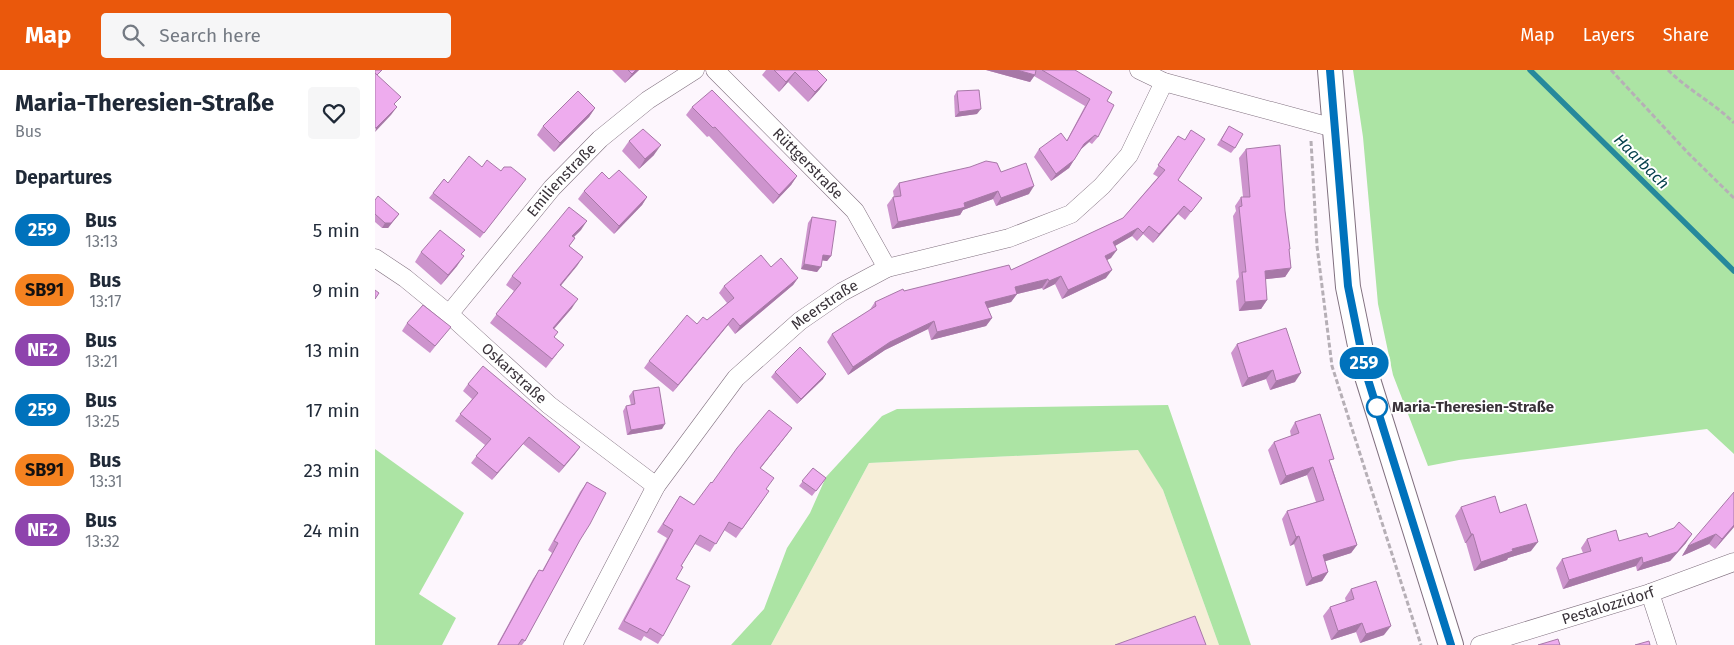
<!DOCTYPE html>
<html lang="en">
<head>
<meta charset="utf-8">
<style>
	body { margin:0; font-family:"Fira Sans",sans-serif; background:#f6f6f7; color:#1f2937; height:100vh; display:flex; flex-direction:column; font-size:19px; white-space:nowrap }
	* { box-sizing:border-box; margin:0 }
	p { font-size:16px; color:#747a83 }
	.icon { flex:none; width:28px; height:28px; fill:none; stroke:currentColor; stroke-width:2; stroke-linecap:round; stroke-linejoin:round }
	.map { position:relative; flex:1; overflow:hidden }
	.sheet { display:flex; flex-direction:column; background:#fff; width:375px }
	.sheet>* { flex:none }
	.badge { padding:0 10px; border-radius:16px; font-size:18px; line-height:32px }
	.map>.badge { position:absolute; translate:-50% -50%; box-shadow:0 0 0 2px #fff }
	h2 { padding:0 15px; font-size:19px; line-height:45px }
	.round { display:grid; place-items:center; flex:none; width:52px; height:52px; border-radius:5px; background:#f6f6f7 }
	.head { display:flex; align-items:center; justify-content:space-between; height:85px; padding:0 15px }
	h1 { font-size:24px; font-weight:700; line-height:38px }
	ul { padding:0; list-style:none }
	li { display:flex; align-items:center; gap:15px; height:60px; padding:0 15px }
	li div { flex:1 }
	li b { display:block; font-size:19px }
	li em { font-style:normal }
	li .badge { min-width:55px; font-weight:700; text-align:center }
	header { display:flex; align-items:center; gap:30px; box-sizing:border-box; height:70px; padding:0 25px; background:#ea580c; color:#fff }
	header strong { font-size:24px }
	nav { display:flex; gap:28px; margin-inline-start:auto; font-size:18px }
	.search { width:350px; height:45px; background:#f6f6f7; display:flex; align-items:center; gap:12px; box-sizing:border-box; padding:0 18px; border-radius:5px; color:#747a83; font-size:19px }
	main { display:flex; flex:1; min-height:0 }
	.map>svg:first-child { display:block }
	.industrial { fill:#f6eed8 }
	.green { fill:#ace4a4 }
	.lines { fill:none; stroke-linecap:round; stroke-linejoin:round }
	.stream { stroke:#26899c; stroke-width:5.5 }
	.minor-casing { stroke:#80707f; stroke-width:19 }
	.secondary-casing { stroke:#80707f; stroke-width:26 }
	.path { stroke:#b6afb6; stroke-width:3; stroke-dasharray:5 2.5; stroke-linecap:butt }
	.minor { stroke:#fff; stroke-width:18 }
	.secondary { stroke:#fff; stroke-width:24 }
	.wall { fill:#cd94cd }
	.shaded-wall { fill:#a778a7 }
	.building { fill:#eeacee; stroke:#a778a7 }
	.line-casing { stroke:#fff; stroke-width:11 }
	.line { stroke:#0072bc; stroke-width:8 }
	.stop-dot { fill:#fff; stroke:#0072bc; stroke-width:2.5 }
	.labels { text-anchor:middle; stroke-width:4; stroke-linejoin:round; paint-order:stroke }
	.street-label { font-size:15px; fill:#393239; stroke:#fff }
	.stop-label { font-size:15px; font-weight:bold; fill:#393239; stroke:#fff; text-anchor:start }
	.water-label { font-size:16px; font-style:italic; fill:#08434e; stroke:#fff }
</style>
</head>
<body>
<header>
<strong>Map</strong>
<div class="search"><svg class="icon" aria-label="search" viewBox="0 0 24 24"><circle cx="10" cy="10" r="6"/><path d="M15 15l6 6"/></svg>Search here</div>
<nav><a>Map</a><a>Layers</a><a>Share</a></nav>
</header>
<main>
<section class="sheet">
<div class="head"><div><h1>Maria-Theresien-Straße</h1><p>Bus</p></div><a class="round"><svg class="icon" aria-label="heart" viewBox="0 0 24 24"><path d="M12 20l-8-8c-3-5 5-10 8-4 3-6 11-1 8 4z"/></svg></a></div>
<h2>Departures</h2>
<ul>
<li><span class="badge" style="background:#0072bc;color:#fff">259</span><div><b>Bus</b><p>13:13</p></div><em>5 min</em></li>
<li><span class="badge" style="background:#f58220;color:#111">SB91</span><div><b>Bus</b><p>13:17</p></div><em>9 min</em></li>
<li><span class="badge" style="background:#8e44ad;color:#fff">NE2</span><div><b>Bus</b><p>13:21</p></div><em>13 min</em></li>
<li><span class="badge" style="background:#0072bc;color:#fff">259</span><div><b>Bus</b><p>13:25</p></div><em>17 min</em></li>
<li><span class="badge" style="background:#f58220;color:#111">SB91</span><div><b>Bus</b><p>13:31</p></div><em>23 min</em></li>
<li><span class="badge" style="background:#8e44ad;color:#fff">NE2</span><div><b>Bus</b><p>13:32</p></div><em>24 min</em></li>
</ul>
</section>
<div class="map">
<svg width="1359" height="575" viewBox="0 0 1359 575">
	<rect width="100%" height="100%" fill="#fdf6fd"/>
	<!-- industrial -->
	<path class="industrial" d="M 764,380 L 788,420 L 844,575 L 396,575 L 494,393 Z"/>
	<!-- green -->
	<g class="green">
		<path d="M 978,0 L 1359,0 L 1359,384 L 1332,359 L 1084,390 L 1053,396 L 1018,305 L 1003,234 L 988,67 Z"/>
		<path d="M 793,335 L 876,575 L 844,575 L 788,420 L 763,380 L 494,393 L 396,575 L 356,575 L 389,539 L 412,478 L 435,443 L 451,407 L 507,346 L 522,339 Z"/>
		<path d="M 0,379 L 89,443 L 44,524 L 81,548 L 67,575 L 0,575 Z"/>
	</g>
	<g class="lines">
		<!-- stream -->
		<path class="stream" d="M 1155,0 L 1359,201"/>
		<defs>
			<g id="minor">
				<path id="s1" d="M 340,0 L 480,141 L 512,198"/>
				<path d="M 764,0 L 789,12 L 959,58"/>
				<path id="s2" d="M 0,188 L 30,208 L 74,244 L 174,335 L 281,416"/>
				<path id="s3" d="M 74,244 L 177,118 L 225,69 L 273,30 L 320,0"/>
				<path d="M 1275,523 L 1292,575"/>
				<path id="s4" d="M 198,575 L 281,416 L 361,308 L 425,251 L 467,222 L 512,198 L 634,168 L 696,144 L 727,116 L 754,85 L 789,12"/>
				<path id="s5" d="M 1105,575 L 1275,523 L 1359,492"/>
			</g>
			<path id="secondary" d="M 955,0 L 973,217 L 990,300 L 1076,575"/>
		</defs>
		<!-- minor casing -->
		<use href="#minor" class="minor-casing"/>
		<!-- secondary casing -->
		<use href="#secondary" class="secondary-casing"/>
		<!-- path -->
		<g class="path">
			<path d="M 1236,0 L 1313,83 L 1359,128"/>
			<path d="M 1293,0 C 1313,20 1339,33 1359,53"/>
			<path d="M 936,71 L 942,176 L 957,296 L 1046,575"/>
		</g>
		<!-- minor -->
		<use href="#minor" class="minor"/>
		<!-- secondary -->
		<use href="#secondary" class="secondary"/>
	</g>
	<!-- wall -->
	<g class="wall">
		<path d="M 237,0 L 264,0 L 250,13 Z"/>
		<path d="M 391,0 L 442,0 L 445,19 L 433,32 L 413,12 L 404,22 L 387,5 Z"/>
		<path d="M 611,0 L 700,0 L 732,31 L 723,67 L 717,74 L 714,72 L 706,79 L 694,98 L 676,111 L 659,87 L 664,79 L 692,70 L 710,36 L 659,6 L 655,12 Z"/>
		<path d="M 582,21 L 602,44 L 580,47 L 579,26 Z"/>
		<path d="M 317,37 L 422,106 L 416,115 L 398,134 L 334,66 L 332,67 L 311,45 Z"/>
		<path d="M 220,38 L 214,47 L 179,82 L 162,65 L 168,56 Z"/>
		<path d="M 854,56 L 860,78 L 856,83 L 842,75 Z"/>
		<path d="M 803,66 L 803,110 L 827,128 L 810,150 L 803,144 L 778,173 L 768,164 L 762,171 L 757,166 L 740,176 L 736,188 L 732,190 L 731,208 L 687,229 L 680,214 L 668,220 L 667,218 L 642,224 L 636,232 L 613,238 L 617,248 L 611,256 L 556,270 L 553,259 L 510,280 L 473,305 L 452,272 L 457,264 L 494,241 L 500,232 L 529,221 L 636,200 L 748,148 L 783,107 L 778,104 Z"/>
		<path d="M 254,71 L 279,85 L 264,99 L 247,81 Z"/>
		<path d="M 871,79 L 910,141 L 916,198 L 910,207 L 890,209 L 892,230 L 886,239 L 864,241 L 861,211 L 864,207 L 858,146 L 861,141 L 860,136 L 866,127 L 868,127 L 864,88 Z"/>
		<path d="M 107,97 L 126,101 L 147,114 L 105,168 L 54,128 L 69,109 L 73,113 Z"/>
		<path d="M 626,102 L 654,124 L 621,136 L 618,129 L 588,140 L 585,145 L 581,146 L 517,159 L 512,135 L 518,127 L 519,127 L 518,121 L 524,113 Z"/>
		<path d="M 209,121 L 272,127 L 267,135 L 239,164 L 203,129 Z"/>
		<path d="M 0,130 L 24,144 L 13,158 L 7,158 L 0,152 Z"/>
		<path d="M 437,147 L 456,186 L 452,191 L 447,190 L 442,202 L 426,199 L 433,153 Z"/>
		<path d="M 206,160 L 198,167 L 200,168 L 194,176 L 208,187 L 186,215 L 197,238 L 179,259 L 183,262 L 179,267 L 182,284 L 171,298 L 115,253 L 139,221 L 131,215 L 137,206 Z"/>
		<path d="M 90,180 L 86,184 L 82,196 L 66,215 L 40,192 L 46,182 Z"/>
		<path d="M 396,197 L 423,208 L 418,215 L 360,264 L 353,255 L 298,322 L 269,298 L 274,291 L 322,254 L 332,250 L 352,233 L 344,223 L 349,216 Z"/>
		<path d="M 32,253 L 70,264 L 55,283 L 27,261 Z"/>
		<path d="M 862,274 L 920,312 L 895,320 L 891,309 L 867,317 L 856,283 Z"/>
		<path d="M 400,302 L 448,309 L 422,334 L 396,307 Z"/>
		<path d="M 93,314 L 205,377 L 184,403 L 148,374 L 117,410 L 96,393 L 110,375 L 80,351 L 97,329 L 88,321 Z"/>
		<path d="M 258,321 L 287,359 L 252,365 L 248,341 L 251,336 L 256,335 L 254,326 Z"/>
		<path d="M 920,352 L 956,394 L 982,475 L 976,483 L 950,491 L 953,502 L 947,511 L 931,516 L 919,474 L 915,476 L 907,449 L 912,441 L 941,432 L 932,405 L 905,415 L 893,380 L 899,372 L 916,366 L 915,361 Z"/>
		<path d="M 417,358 L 385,399 L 391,419 L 388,430 L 361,468 L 349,460 L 335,482 L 320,474 L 306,496 L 301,509 L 288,566 L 283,574 L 269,566 L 266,571 L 243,559 L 292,468 L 282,462 L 305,426 L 319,435 Z"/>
		<path d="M 438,398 L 451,408 L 437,426 L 424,416 Z"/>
		<path d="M 212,412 L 205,470 L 150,571 L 147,575 L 120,575 L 122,575 L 158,509 L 164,500 L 167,501 L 177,483 L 173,480 L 205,422 Z"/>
		<path d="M 1086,437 L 1125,443 L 1156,481 L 1133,488 L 1132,490 L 1099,501 L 1091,473 L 1090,473 L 1080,446 Z"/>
		<path d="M 1359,457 L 1340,479 L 1334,474 L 1307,486 L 1313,476 Z"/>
		<path d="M 1212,469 L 1244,471 L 1311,473 L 1295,491 L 1262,501 L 1261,496 L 1188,519 L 1181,498 L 1187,489 L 1208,483 L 1206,478 Z"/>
		<path d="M 976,519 L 1009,565 L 985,573 L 981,562 L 956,570 L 948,546 L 955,537 L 971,532 L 970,528 Z"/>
	</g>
	<!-- shaded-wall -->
	<g class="shaded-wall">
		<path d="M 261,0 L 264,0 L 250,13 L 257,4 Z"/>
		<path d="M 611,0 L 642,0 L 660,5 L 655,12 Z"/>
		<path d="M 420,2 L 413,12 L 404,22 L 411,12 Z"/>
		<path d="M 452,10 L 445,19 L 433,32 L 440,22 Z"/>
		<path d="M 22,37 L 16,45 L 0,62 L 1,58 Z"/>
		<path d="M 220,38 L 214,47 L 179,82 L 185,73 Z"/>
		<path d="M 606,39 L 602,44 L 580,47 L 584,42 Z"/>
		<path d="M 720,65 L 714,72 L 704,81 L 709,74 Z"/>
		<path d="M 286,75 L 279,85 L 264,99 L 270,89 Z"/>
		<path d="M 699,90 L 694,98 L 676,111 L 681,104 Z"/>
		<path d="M 422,106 L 416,115 L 398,134 L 404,125 Z"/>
		<path d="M 659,116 L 654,124 L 621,136 L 626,128 Z"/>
		<path d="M 623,121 L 618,129 L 588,140 L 585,145 L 517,159 L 523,152 L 589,133 Z"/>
		<path d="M 272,127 L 267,135 L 239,164 L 244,156 Z"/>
		<path d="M 809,136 L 803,144 L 778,173 L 784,164 Z"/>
		<path d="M 24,144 L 13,158 L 7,158 L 10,153 Z"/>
		<path d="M 212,151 L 206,160 L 191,175 L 197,166 Z"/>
		<path d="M 774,156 L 768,164 L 762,171 L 768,163 Z"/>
		<path d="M 763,158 L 757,166 L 733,180 L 738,172 Z"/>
		<path d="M 742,180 L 736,188 L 724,194 L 730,186 Z"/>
		<path d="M 448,185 L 456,186 L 452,191 L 444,190 Z"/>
		<path d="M 89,186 L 82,196 L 66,215 L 73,205 Z"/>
		<path d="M 208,187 L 202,196 L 179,224 L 185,215 Z"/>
		<path d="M 429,194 L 446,197 L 442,202 L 426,199 Z"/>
		<path d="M 916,198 L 910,207 L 883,210 L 890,201 Z"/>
		<path d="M 737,200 L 731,208 L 687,229 L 693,220 Z"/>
		<path d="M 686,206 L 680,214 L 668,220 L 674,211 Z"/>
		<path d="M 423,208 L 418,215 L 360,264 L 365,256 Z"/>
		<path d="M 673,209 L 667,218 L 634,226 L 640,217 Z"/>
		<path d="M 642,224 L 636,232 L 605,240 L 610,232 Z"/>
		<path d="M 203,229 L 197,238 L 172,267 L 178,258 Z"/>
		<path d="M 892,230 L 886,239 L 864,241 L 870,232 Z"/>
		<path d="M 358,248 L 353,255 L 298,322 L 303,315 Z"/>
		<path d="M 617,248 L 611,256 L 556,270 L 562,262 Z"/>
		<path d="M 559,251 L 553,259 L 510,280 L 473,305 L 478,297 L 515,272 Z"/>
		<path d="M 898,300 L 891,309 L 867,317 L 873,308 Z"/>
		<path d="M 926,303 L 920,312 L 895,320 L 901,311 Z"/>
		<path d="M 451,304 L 448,309 L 422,334 L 426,329 Z"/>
		<path d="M 290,354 L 287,359 L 252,365 L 256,360 Z"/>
		<path d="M 417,358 L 411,366 L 379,406 L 385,398 Z"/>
		<path d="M 154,367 L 148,374 L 117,410 L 122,403 Z"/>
		<path d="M 205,377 L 200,384 L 184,403 L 189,396 Z"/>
		<path d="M 938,397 L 932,405 L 905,415 L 911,406 Z"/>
		<path d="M 1359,455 L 1359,457 L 1340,479 L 1347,469 Z"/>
		<path d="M 1096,464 L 1098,464 L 1091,473 L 1090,473 Z"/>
		<path d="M 1317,464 L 1311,473 L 1295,491 L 1262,501 L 1268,493 Z"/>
		<path d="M 1341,464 L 1334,474 L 1307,486 L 1313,476 Z"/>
		<path d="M 924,466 L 919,474 L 915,476 L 921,467 Z"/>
		<path d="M 1163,472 L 1156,481 L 1133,488 L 1132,490 L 1099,501 L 1106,492 L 1137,479 Z"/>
		<path d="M 982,475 L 976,483 L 942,494 L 948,485 Z"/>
		<path d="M 1267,487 L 1261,496 L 1188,519 L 1194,510 Z"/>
		<path d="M 953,502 L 947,511 L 931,516 L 937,508 Z"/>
		<path d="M 987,553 L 981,562 L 956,570 L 963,561 Z"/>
		<path d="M 1016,556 L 1009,565 L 985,573 L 991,564 Z"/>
	</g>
	<!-- building -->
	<g class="building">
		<path d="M 0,0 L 7,0 L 2,5 L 0,3 Z"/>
		<path d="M 253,0 L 261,0 L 257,4 Z"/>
		<path d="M 399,0 L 442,0 L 452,10 L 440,22 L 420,2 L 411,12 Z"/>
		<path d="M 642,0 L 661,0 L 660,5 Z"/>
		<path d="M 667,0 L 700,0 L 737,22 L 732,31 L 739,35 L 723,67 L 720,65 L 709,74 L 699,90 L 681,104 L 664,79 L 686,63 L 692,71 L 715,29 Z"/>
		<path d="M 0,3 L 26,27 L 19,34 L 22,37 L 1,58 L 0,58 Z"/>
		<path d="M 337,20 L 422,106 L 404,125 L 340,57 L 338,58 L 317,37 Z"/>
		<path d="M 604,20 L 606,39 L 584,42 L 582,21 Z"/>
		<path d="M 203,21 L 220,38 L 185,73 L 168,56 Z"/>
		<path d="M 854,56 L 868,64 L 860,78 L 846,70 Z"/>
		<path d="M 268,59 L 286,75 L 270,89 L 254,71 Z"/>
		<path d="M 816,60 L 830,69 L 803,110 L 827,128 L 816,142 L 809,136 L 784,164 L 774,156 L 768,163 L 763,158 L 738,172 L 742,180 L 730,186 L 737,200 L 693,220 L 686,206 L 674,211 L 673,209 L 640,217 L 642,224 L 610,232 L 617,248 L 562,262 L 559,251 L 515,272 L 478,297 L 457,264 L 501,236 L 500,232 L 528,219 L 529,221 L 634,195 L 636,200 L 748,148 L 790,100 L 783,95 L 803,66 L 810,70 Z"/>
		<path d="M 905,75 L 910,141 L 915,179 L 914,179 L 916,198 L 890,201 L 892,230 L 870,232 L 867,202 L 871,202 L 864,137 L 867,136 L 866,127 L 875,127 L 871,79 Z"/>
		<path d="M 94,86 L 107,97 L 112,90 L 126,101 L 129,97 L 136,97 L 151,109 L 109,163 L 58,123 L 69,109 L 73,113 Z"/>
		<path d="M 611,91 L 622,93 L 626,102 L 651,93 L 659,116 L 626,128 L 623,121 L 589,133 L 590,137 L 587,138 L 523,152 L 518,127 L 526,126 L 524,113 L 595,97 Z"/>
		<path d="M 244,100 L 272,127 L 244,156 L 209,121 L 227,102 L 234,109 Z"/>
		<path d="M 3,126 L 24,144 L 16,153 L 10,153 L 0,144 L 0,130 Z"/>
		<path d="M 194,137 L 212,151 L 197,166 L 200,168 L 194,176 L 208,187 L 185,215 L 203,229 L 178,258 L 183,262 L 179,267 L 189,275 L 177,289 L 121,244 L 146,213 L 137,206 Z"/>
		<path d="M 437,147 L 461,151 L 456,186 L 448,185 L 446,197 L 429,194 Z"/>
		<path d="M 65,160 L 90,180 L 86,184 L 89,186 L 73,205 L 46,182 Z"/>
		<path d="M 386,185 L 396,197 L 406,188 L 423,208 L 365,256 L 358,248 L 303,315 L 274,291 L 312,245 L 322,254 L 328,247 L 332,250 L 359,228 L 349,216 Z"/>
		<path d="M 0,220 L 4,223 L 0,229 Z"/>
		<path d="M 48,235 L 76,257 L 60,276 L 32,253 Z"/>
		<path d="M 911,258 L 926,303 L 901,311 L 898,300 L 873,308 L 862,274 Z"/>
		<path d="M 425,277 L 451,304 L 426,329 L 400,302 Z"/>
		<path d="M 108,296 L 205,377 L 189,396 L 154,367 L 122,403 L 101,386 L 116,369 L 85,344 L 103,323 L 93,314 Z"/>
		<path d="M 284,317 L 290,354 L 256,360 L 251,336 L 260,334 L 258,321 Z"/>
		<path d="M 394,340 L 417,358 L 385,398 L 399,408 L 391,419 L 394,421 L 367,459 L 354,452 L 341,474 L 325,465 L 306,496 L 308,497 L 301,509 L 315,516 L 288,566 L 275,558 L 272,563 L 249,551 L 298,460 L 288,454 L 305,426 L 319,435 L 336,412 L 337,413 L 362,378 Z"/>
		<path d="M 945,344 L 959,389 L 954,390 L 982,475 L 948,485 L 953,502 L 937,508 L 924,466 L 921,467 L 912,441 L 949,430 L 938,397 L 911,406 L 899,372 L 924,363 L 920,352 Z"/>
		<path d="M 438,398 L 451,408 L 441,421 L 427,411 Z"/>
		<path d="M 212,412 L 231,423 L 215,454 L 205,470 L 150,571 L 147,569 L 143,575 L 123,575 L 164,500 L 168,501 L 183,473 L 179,471 Z"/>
		<path d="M 1359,422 L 1359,455 L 1347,469 L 1341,464 L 1313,476 Z"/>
		<path d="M 1120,426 L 1125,443 L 1151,434 L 1163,472 L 1137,479 L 1138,481 L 1106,492 L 1098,464 L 1096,464 L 1086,437 Z"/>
		<path d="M 1304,452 L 1317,464 L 1302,482 L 1268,493 L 1267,487 L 1194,510 L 1187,489 L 1216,481 L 1212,469 L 1241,460 L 1244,471 L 1272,463 L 1274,467 L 1299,458 Z"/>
		<path d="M 1001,511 L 1016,556 L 991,564 L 987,553 L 963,561 L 955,537 L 979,529 L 976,519 Z"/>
		<path d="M 820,546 L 831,575 L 740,575 Z"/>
		<path d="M 1183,569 L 1185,575 L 1163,575 Z"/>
		<path d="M 1274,571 L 1275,575 L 1260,575 Z"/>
	</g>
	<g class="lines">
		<defs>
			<path id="line" d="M 955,0 L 973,216 L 990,300 L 1076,575"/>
		</defs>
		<!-- line casing -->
		<use href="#line" class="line-casing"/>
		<!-- line -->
		<use href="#line" class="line"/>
	</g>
	<!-- markers -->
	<circle class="stop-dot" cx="1002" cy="337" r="10"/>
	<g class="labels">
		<!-- street labels -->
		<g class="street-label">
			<text dy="5" stroke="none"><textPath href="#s1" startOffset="132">Rüttgerstraße</textPath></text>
			<text dy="5" stroke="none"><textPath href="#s3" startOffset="175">Emilienstraße</textPath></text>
			<text dy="5" stroke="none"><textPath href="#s4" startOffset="429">Meerstraße</textPath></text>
			<text dy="5" stroke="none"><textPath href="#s2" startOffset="181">Oskarstraße</textPath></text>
			<text dy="5" stroke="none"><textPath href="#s5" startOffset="134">Pestalozzidorf</textPath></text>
		</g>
		<!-- stop labels -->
		<g class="stop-label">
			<text x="1017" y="342">Maria-Theresien-Straße</text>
		</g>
		<!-- water labels -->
		<g class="water-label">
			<text transform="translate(1267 91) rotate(45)" y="6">Haarbach</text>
		</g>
	</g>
</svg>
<b class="badge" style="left:989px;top:293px;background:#0072bc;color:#fff">259</b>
</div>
</main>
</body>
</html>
